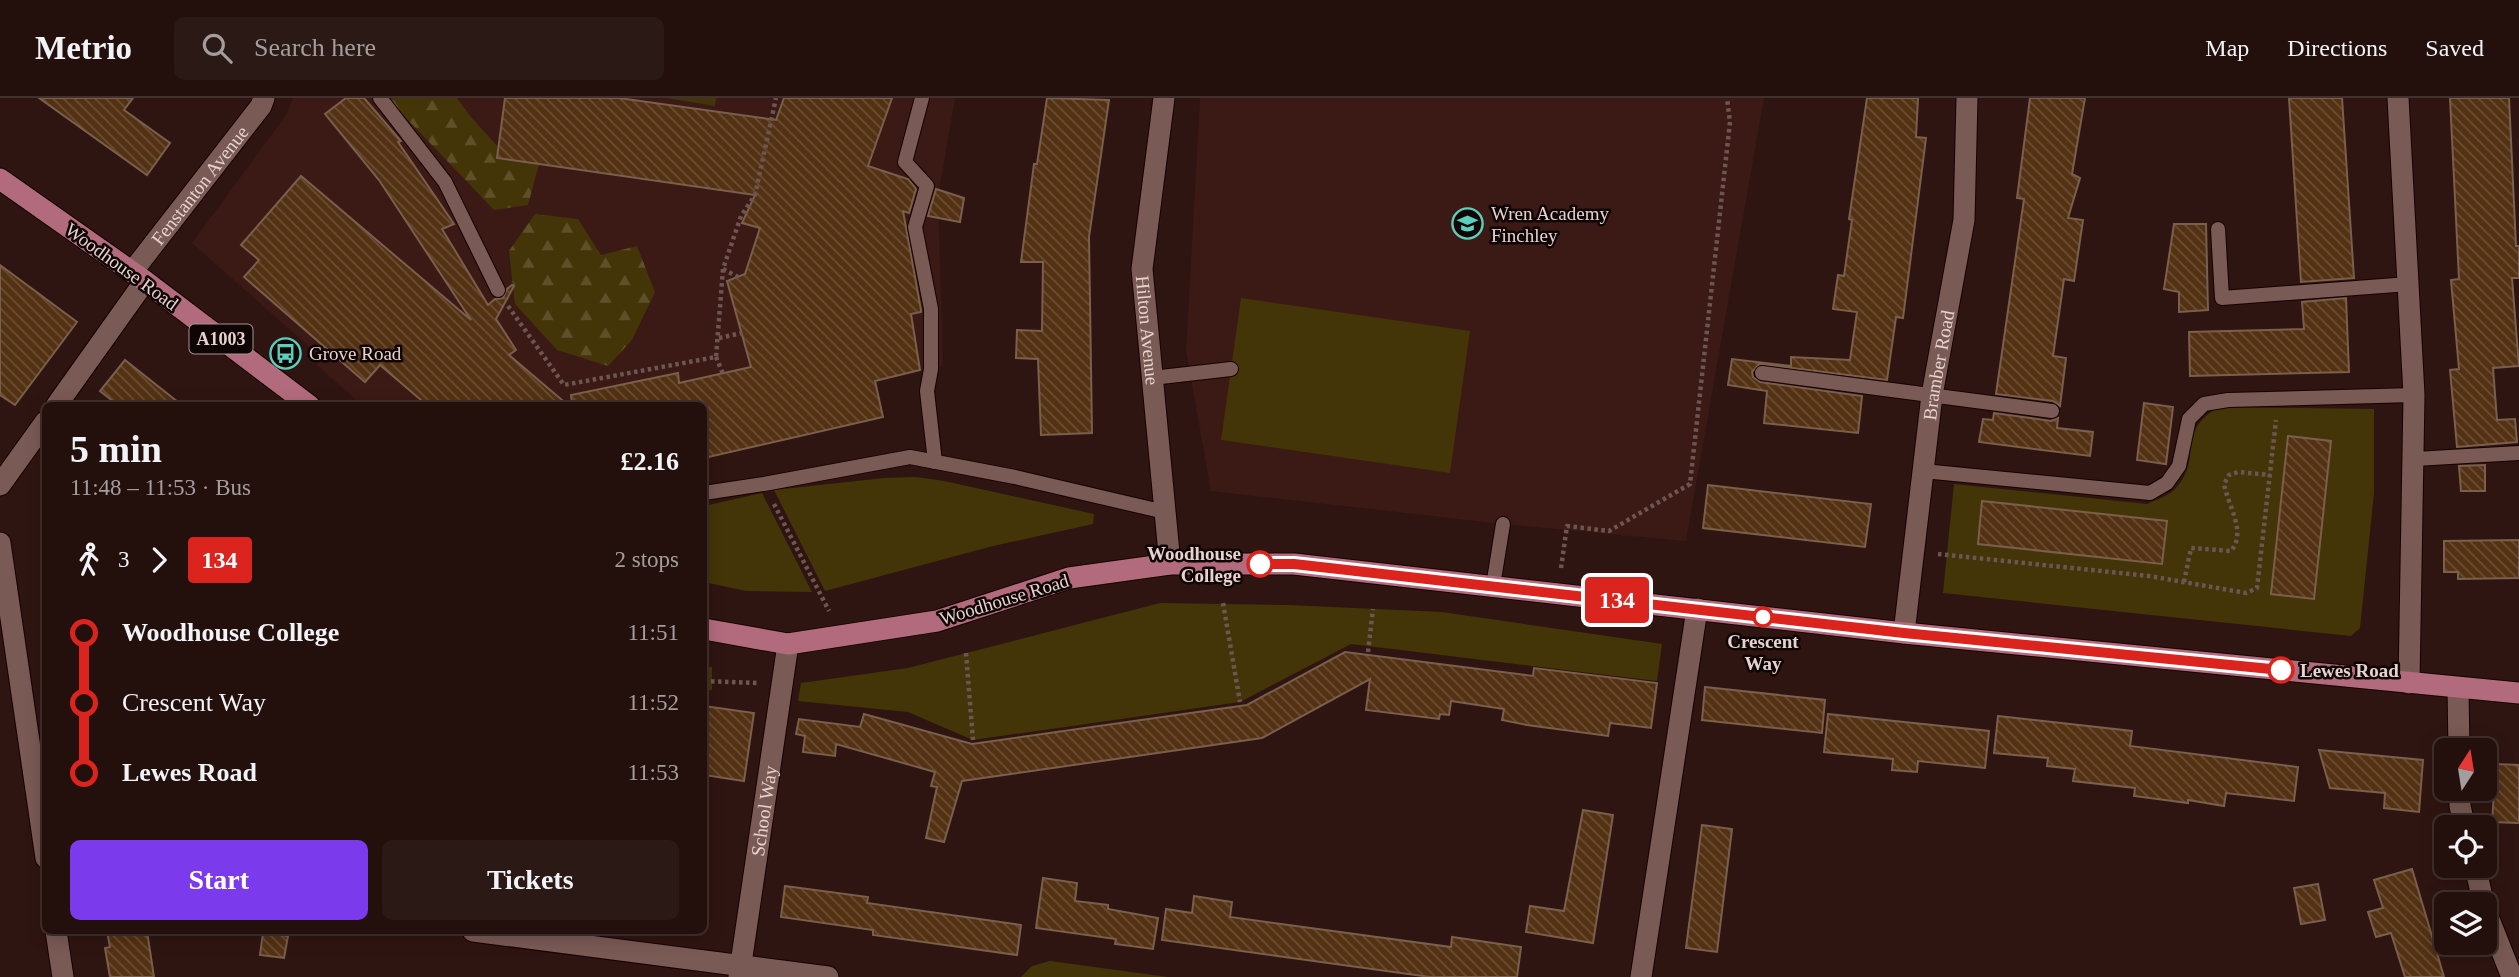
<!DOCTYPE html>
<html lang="en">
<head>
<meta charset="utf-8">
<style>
	body { margin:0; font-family:Georgia,serif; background:#2b1916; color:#f1f3f6; height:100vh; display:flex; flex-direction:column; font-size:26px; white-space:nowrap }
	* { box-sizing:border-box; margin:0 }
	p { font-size:23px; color:#a39d9d }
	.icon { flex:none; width:38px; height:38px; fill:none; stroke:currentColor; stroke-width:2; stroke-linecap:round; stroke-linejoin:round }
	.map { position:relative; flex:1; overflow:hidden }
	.side { position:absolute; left:42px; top:304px; width:665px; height:532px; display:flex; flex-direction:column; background:#23100d; border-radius:10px; box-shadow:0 4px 18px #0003,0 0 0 2px #40302e }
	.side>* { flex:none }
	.badge { padding:0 14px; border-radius:5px; font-size:24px; line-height:46px }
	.needle { width:46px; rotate:12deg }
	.fabs { position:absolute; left:2434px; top:640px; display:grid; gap:14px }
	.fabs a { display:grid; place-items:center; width:63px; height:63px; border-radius:10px; background:#23100d; box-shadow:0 4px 18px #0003,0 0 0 2px #40302e; font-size:35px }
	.map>.badge { position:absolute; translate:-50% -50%; box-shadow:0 0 0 4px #fff }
	.legs { display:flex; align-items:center; gap:10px; height:77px; padding:0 28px; font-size:23px }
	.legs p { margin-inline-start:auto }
	.summary { display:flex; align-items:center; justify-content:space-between; height:119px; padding:0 28px }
	h1 { font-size:38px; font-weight:800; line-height:52px }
	.primary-button { display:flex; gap:14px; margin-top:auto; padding:14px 28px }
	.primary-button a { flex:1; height:80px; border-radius:10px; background:#7c3aed; color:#fff; font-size:28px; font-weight:800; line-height:80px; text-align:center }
	.primary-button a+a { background:#2b1916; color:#f1f3f6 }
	ul { padding:0 28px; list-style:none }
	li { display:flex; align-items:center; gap:24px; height:70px; font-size:26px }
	li i { display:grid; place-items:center; width:10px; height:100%; margin:0 9px; background:currentColor }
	li i::after { content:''; width:18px; height:18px; margin:-9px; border:5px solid; border-radius:50%; background:#23100d }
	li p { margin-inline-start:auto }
	li:first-child i { background:linear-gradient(#0000 50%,currentColor 0) }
	li:last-child i { background:linear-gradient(currentColor 50%,#0000 0) }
	header { display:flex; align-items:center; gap:42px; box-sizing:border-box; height:98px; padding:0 35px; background:#23100d; border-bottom:2px solid #40302e }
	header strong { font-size:33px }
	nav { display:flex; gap:38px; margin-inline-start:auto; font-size:24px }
	.search { width:490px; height:63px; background:#2b1916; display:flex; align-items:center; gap:18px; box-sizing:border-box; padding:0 24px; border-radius:10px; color:#a39d9d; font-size:26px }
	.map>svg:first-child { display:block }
	.built { fill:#3b1915 }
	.grass { fill:#433507 }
	.forest { fill:url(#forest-firs) }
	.building { fill:url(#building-back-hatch); stroke:#795f4c; stroke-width:2 }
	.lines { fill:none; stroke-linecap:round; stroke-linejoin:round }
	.lane-casing { stroke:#160201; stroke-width:16 }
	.street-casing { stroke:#160201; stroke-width:23 }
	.primary-casing { stroke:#160201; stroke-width:23 }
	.path { stroke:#6d5552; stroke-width:4.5; stroke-dasharray:3.5 3.5; stroke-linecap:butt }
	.lane { stroke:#7a5a54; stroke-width:14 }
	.street { stroke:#7a5a54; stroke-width:21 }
	.primary { stroke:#b26b7d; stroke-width:21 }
	.line-1-casing { stroke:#fff; stroke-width:16 }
	.line-1 { stroke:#dc241f; stroke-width:10 }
	.stop-1-dot { fill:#fff; stroke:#dc241f; stroke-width:3.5 }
	.labels { text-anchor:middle; stroke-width:5; stroke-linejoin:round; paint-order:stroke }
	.shield { fill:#0f0504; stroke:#a69492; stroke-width:2 }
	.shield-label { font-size:18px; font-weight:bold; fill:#e6d2cf }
	.street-label { font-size:19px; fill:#e6d2cf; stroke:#0f0504 }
	.poi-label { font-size:19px; fill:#e6d2cf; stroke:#0f0504; text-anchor:start }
	.stop-label { font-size:19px; font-weight:bold; fill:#e6d2cf; stroke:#0f0504; text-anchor:end }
</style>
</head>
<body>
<header>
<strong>Metrio</strong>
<div class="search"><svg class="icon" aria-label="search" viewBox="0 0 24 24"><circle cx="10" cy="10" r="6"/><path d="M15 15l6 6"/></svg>Search here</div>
<nav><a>Map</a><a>Directions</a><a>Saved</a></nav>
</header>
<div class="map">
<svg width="2519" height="879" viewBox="0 0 2519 879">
	<defs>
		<pattern id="forest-firs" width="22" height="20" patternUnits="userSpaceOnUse" patternTransform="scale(1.75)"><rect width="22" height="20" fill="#433507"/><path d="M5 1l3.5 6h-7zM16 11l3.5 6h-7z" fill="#5e512a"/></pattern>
		<pattern id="building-back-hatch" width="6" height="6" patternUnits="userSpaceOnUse" patternTransform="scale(1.75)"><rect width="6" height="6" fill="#533113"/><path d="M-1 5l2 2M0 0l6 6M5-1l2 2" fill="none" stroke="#6c4e34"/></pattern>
	</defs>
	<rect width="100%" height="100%" fill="#2f1511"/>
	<!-- built -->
	<g class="built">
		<path d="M 293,0 L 955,0 L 938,99 L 943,268 L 876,283 L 883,319 L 704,360 L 704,308 L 363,308 L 317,267 L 314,253 L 192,145 L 287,16 Z"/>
		<path d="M 1200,0 L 1764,0 L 1686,443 L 1503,426 L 1211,393 L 1186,253 Z"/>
	</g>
	<!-- grass -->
	<g class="grass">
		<path d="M 666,0 L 716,0 L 715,8 Z"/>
		<path d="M 1241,200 L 1470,233 L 1450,375 L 1221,342 Z"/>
		<path d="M 2219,309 L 2374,311 L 2374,395 L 2360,530 L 2351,538 L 1943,495 L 1954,386 L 2147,406 C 2156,402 2170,397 2176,390 C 2204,359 2174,335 2219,309 Z"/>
		<path d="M 916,379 L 944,383 L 1094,416 L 1093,426 L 993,448 L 825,493 L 774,392 L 884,380 Z"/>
		<path d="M 762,395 L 812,494 L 746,493 L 704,484 L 704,408 Z"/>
		<path d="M 1160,505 L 1288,507 L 1442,514 L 1662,546 L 1657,583 L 1351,546 L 1240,604 L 973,642 L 908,614 L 798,603 L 801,585 L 908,570 Z"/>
		<path d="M 704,568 L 712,569 L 712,592 L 704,593 Z"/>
		<path d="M 1050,863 L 1168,879 L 1021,879 L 1032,868 Z"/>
	</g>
	<!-- forest -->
	<g class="forest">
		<path d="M 387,0 L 457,0 L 470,18 L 499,50 L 539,66 L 528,107 L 494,112 Z"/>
		<path d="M 535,116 L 578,121 L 601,157 L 637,148 L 655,194 L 632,242 L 608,268 L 557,252 L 515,206 L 509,153 Z"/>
	</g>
	<!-- building -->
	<g class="building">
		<path d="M 39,0 L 133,0 L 124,12 L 170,45 L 147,77 Z"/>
		<path d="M 346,0 L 364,0 L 401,43 L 398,44 L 454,126 L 442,131 L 488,207 L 495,201 L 503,200 L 507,191 L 512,187 L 514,188 L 496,221 L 516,252 L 509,257 L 569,308 L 428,308 L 380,267 L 365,284 L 244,179 L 259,162 L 241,147 L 301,78 L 471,222 L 379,82 L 325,16 Z"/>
		<path d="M 505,0 L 619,0 L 776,22 L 784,0 L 892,0 L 868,68 L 908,81 L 916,91 L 909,115 L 903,113 L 921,212 L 921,214 L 911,216 L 920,272 L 875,283 L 883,319 L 704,360 L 704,308 L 572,308 L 571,297 L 678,275 L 679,285 L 751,269 L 727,183 L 745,176 L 760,130 L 742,125 L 755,97 L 497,60 Z"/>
		<path d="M 1047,0 L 1109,2 L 1089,139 L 1092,335 L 1041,337 L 1038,261 L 1016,260 L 1017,232 L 1042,233 L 1043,164 L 1021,164 L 1034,66 L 1037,66 Z"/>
		<path d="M 1867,0 L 1918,0 L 1916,39 L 1926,40 L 1903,220 L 1896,219 L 1887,282 L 1759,266 L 1752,274 L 1753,279 L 1760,284 L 1862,298 L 1858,335 L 1764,325 L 1767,293 L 1728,287 L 1732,261 L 1791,268 L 1791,259 L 1850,262 L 1857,214 L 1833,211 L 1838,177 L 1844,178 L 1852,122 L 1849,121 Z"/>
		<path d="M 2030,0 L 2085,0 L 2072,76 L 2080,80 L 2068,120 L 2083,122 L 2074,183 L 2064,181 L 2053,258 L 2066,260 L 2060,308 L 2053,303 L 1996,296 L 2024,101 L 2017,100 Z"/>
		<path d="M 2289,0 L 2342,0 L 2354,180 L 2301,184 Z"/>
		<path d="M 2450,0 L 2509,0 L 2516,148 L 2519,148 L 2519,180 L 2512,180 L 2519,268 L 2493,270 L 2497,322 L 2515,321 L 2517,344 L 2457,349 L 2450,272 L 2459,271 L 2451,182 L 2459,181 Z"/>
		<path d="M 936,91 L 964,100 L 960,124 L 928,118 Z"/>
		<path d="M 2174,126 L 2206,126 L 2208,212 L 2179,214 L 2179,194 L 2164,191 Z"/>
		<path d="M 0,167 L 77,224 L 15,307 L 0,297 Z"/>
		<path d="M 2346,200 L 2349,274 L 2190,278 L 2189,234 L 2304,231 L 2302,204 Z"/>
		<path d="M 125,262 L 183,308 L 119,308 L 100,293 Z"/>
		<path d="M 2144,305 L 2173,309 L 2166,366 L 2137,362 Z"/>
		<path d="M 1994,315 L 2051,323 L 2058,320 L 2057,330 L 2093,334 L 2090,358 L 1979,344 L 1983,321 L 1993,322 Z"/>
		<path d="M 2288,338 L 2331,343 L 2314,501 L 2271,496 Z"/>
		<path d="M 2485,367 L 2485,393 L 2461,393 L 2459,368 Z"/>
		<path d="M 1708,387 L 1871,406 L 1865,449 L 1703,430 Z"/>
		<path d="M 1982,403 L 2167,423 L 2162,466 L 1978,446 Z"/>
		<path d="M 2519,442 L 2519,480 L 2458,481 L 2458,474 L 2444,474 L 2444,443 Z"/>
		<path d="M 1345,554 L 1533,578 L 1534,570 L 1657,585 L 1651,630 L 1610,625 L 1608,638 L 1527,627 L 1502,622 L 1504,611 L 1451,603 L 1449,617 L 1440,616 L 1439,621 L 1366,612 L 1370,581 L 1262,640 L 962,683 L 944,744 L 926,740 L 937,689 L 931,688 L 935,674 L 836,646 L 835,658 L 803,654 L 805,638 L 796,636 L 799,621 L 860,629 L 864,616 L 972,646 L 1247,607 Z"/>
		<path d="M 1705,589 L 1825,602 L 1822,635 L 1702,622 Z"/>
		<path d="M 704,608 L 754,615 L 744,683 L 704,677 Z"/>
		<path d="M 1828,616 L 1989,633 L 1985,670 L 1918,663 L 1917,674 L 1892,672 L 1893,661 L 1824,654 Z"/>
		<path d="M 1998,618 L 2132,633 L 2130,648 L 2298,669 L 2294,703 L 2226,695 L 2224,708 L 2188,702 L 2188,705 L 2134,698 L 2135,690 L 2073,683 L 2075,671 L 2047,668 L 2048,660 L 1994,655 Z"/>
		<path d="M 2319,652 L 2423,662 L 2419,714 L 2384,710 L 2385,695 L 2330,690 Z"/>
		<path d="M 2496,666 L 2519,667 L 2519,725 L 2492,724 Z"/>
		<path d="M 1583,712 L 1613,717 L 1593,845 L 1526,834 L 1530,808 L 1564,813 Z"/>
		<path d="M 1702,727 L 1732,731 L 1717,854 L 1686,850 Z"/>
		<path d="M 2412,771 L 2434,845 L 2444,879 L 2405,879 L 2391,835 L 2376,839 L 2368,814 L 2383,810 L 2374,782 Z"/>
		<path d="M 1043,780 L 1077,785 L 1075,803 L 1108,807 L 1108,811 L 1158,820 L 1153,851 L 1115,846 L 1116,841 L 1036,830 Z"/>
		<path d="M 2318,786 L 2325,822 L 2301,826 L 2294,790 Z"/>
		<path d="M 785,788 L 868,799 L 867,805 L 1021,827 L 1017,857 L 873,837 L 873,832 L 781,819 Z"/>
		<path d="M 1194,798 L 1232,804 L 1230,819 L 1451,849 L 1452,839 L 1521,849 L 1517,879 L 1430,879 L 1162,842 L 1166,811 L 1192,815 Z"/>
		<path d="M 107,833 L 147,833 L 154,879 L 110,879 L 105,850 L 110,849 Z"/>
		<path d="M 263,835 L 288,838 L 284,860 L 260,857 Z"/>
	</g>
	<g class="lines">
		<defs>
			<g id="lane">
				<path d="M 380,0 L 445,84 L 498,192"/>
				<path d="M 922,0 L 905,64 L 927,88 L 915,129 L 931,211 L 931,271 L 927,293 L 935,364"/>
				<path d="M 2218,131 L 2222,200 L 2409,186"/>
				<path d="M 1762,275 L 2052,313"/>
				<path d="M 1152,280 L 1231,271"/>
				<path d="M 2415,361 L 2519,355"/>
				<path d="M 1923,373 L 2150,395 L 2167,385 L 2179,368 L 2189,321 L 2204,306 L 2228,302 L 2414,297"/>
				<path d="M 704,395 L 764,386 L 910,359 L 1015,379 L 1165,414"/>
				<path d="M 1493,488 L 1503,426"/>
			</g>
			<g id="street">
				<path id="s1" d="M 1164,0 L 1142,171 L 1170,466"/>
				<path d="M 2398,0 L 2414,297 L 2409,585"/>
				<path id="s2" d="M 132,174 L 261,8 L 264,0"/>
				<path d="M 56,308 L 145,183"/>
				<path d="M 0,387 L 46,323"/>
				<path d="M 0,445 L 46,760"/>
				<path id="s3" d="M 1904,535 L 1932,297 L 1964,122 L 1967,0"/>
				<path d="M 2458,590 L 2459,653"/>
				<path d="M 2460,691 L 2460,708 L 2465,730"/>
				<path d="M 2475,768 L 2484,807"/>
				<path d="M 2485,811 L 2512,879"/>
				<path d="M 56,833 L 63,879"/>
				<path d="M 473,833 L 828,879"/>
				<path id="s4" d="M 739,879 L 788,546"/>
				<path d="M 1641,879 L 1697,511"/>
			</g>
			<g id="primary">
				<path d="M 0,81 L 145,183 L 310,308"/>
				<path d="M 704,531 L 788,546 L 937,523 L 1069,480 L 1170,466 L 1294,466 L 1904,535 L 2519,595"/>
			</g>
		</defs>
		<!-- lane casing -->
		<use href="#lane" class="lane-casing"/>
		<!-- street casing -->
		<use href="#street" class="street-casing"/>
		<!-- primary casing -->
		<use href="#primary" class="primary-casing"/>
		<!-- path -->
		<g class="path">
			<path d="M 723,171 L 738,179"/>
			<path d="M 508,208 L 564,287 L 716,259 L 723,171 L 741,118 L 755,97 L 776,0"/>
			<path d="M 719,240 L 742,235"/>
			<path d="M 716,259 L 723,276"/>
			<path d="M 774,406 L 829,513"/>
			<path d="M 1938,456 L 2149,478 L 2246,495 L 2257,490 L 2276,322"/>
			<path d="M 1561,470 L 1567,428 L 1609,433 L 1690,386 L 1730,24 L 1727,0"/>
			<path d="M 2184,484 L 2191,450 L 2231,453 C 2247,434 2228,408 2224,386 L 2229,377 L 2238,374 L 2270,377"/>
			<path d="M 1223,505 L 1240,604"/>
			<path d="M 1368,554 L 1373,511"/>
			<path d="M 966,555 L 973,642"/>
			<path d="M 704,583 L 757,585"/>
		</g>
		<!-- lane -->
		<use href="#lane" class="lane"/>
		<!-- street -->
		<use href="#street" class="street"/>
		<!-- primary -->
		<use href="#primary" class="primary"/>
	</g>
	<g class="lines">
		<defs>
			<path id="line-1" d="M 1260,466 L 1294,466 L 1904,535 L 2281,572"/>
		</defs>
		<!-- line-1 casing -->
		<use href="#line-1" class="line-1-casing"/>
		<!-- line-1 -->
		<use href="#line-1" class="line-1"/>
	</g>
	<!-- icons -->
	<defs>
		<symbol id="school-ring" viewBox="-11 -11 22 22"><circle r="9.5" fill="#0f0504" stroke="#5bcebc" stroke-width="1.5"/><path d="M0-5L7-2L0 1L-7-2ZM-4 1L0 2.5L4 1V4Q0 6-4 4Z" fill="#5bcebc"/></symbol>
		<symbol id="bus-ring" viewBox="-11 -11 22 22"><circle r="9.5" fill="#0f0504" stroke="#5bcebc" stroke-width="1.5"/><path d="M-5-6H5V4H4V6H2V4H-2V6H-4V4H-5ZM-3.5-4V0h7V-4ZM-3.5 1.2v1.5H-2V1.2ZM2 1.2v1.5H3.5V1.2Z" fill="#5bcebc"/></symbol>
	</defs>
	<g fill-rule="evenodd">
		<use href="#school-ring" x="1450" y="108" width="35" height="35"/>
		<use href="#bus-ring" x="268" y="238" width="35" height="35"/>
	</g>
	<!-- markers -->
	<g class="stop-1-dot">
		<circle cx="1260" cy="466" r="12"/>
		<circle cx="1763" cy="519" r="9"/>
		<circle cx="2281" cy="572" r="12"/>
	</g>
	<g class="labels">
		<!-- shield labels -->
		<rect class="shield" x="189.5" y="226.5" width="63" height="29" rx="5"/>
		<g class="shield-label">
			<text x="221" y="247">A1003</text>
		</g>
		<!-- street labels -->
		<g class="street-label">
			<text dy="7" stroke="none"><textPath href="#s2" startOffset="110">Fenstanton Avenue</textPath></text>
			<text transform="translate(122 168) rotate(36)" y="7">Woodhouse Road</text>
			<text dy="7" stroke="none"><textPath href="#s1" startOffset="234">Hilton Avenue</textPath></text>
			<text dy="7" stroke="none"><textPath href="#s3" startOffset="270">Bramber Road</textPath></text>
			<text transform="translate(1004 501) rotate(-17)" y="7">Woodhouse Road</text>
			<text dy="7" stroke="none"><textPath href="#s4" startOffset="168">School Way</textPath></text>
		</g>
		<!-- poi labels -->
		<g class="poi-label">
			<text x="1491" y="122">Wren Academy<tspan x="1491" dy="22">Finchley</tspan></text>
			<text x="309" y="262">Grove Road</text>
		</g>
		<!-- stop labels -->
		<g class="stop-label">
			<text x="1241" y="462">Woodhouse<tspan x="1241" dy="22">College</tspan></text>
			<text x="1763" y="550" text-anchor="middle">Crescent<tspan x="1763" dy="22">Way</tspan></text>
			<text x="2300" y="579" text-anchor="start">Lewes Road</text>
		</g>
	</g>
</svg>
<div class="fabs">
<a><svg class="needle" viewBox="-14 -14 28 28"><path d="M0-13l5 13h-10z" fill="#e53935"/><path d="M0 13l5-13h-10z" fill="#a39d9d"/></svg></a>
<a><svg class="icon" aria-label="locate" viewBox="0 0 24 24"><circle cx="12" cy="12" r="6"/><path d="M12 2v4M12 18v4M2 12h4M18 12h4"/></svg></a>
<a><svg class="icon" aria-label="layers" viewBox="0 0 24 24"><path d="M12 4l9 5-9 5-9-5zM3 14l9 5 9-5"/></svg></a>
</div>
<b class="badge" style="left:1617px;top:502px;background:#dc241f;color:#fff">134</b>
<section class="side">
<div class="summary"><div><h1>5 min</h1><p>11:48 – 11:53 · Bus</p></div><b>£2.16</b></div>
<div class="legs"><svg class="icon" aria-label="walk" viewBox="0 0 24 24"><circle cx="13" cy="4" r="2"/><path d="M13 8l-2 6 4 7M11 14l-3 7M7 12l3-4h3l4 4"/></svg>3<svg class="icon" aria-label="forward" viewBox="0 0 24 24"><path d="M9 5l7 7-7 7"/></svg><b class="badge" style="background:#dc241f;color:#fff">134</b><p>2 stops</p></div>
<ul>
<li><i style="color:#dc241f"></i><b>Woodhouse College</b><p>11:51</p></li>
<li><i style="color:#dc241f"></i><span>Crescent Way</span><p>11:52</p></li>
<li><i style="color:#dc241f"></i><b>Lewes Road</b><p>11:53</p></li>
</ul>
<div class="primary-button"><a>Start</a><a>Tickets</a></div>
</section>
</div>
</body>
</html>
